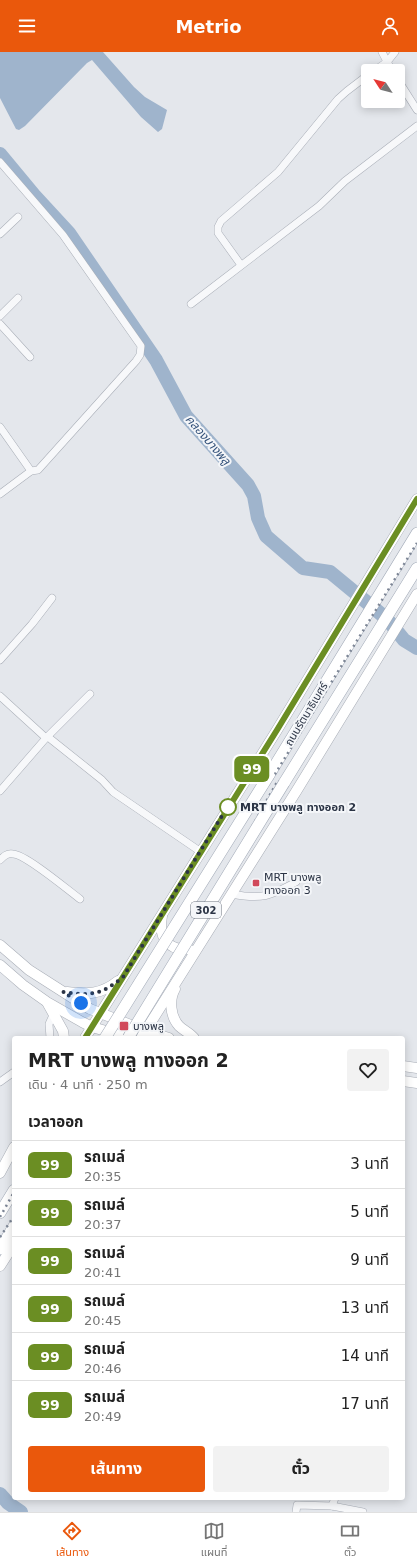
<!DOCTYPE html>
<html lang="th">
<head>
<meta charset="utf-8">
<style>
	body { margin:0; font-family:"DejaVu Sans","Noto Sans Thai",sans-serif; background:#f2f2f2; color:#222; height:100vh; display:flex; flex-direction:column; font-size:15px; white-space:nowrap }
	* { box-sizing:border-box; margin:0 }
	p { font-size:13px; color:#767676 }
	.icon { flex:none; width:22px; height:22px; fill:none; stroke:currentColor; stroke-width:2; stroke-linecap:round; stroke-linejoin:round }
	.map { position:relative; flex:1; overflow:hidden }
	.drawer { position:absolute; left:12px; top:984px; width:393px; height:464px; display:flex; flex-direction:column; background:#fff; border-radius:4px; box-shadow:0 2px 10px #0003 }
	.drawer>* { flex:none }
	.badge { padding:0 8px; border-radius:6px; font-size:14px; line-height:26px }
	.needle { width:26px; rotate:306deg }
	.controls { position:absolute; left:361px; top:12px; display:grid; gap:8px }
	.controls a { display:grid; place-items:center; width:44px; height:44px; border-radius:4px; background:#fff; box-shadow:0 2px 10px #0003; font-size:20px }
	.you { position:absolute; width:20px; height:20px; margin:-10px; border:3px solid #fff; border-radius:50%; background:#1a73e8; box-shadow:0 0 0 6px #1a73e833 }
	.map>.badge { position:absolute; translate:-50% -50%; box-shadow:0 0 0 2px #fff }
	h2 { padding:0 16px; font-size:15px; line-height:36px }
	.round { display:grid; place-items:center; flex:none; width:42px; height:42px; border-radius:4px; background:#f2f2f2 }
	.overview { display:flex; align-items:center; justify-content:space-between; height:68px; padding:0 16px }
	h1 { font-size:19px; font-weight:700; line-height:30px }
	.action { display:flex; gap:8px; margin-top:auto; padding:8px 16px }
	.action a { flex:1; height:46px; border-radius:4px; background:#ea580c; color:#fff; font-size:16px; font-weight:700; line-height:46px; text-align:center }
	.action a+a { background:#f2f2f2; color:#222 }
	ul { padding:0; list-style:none }
	li { display:flex; align-items:center; gap:12px; height:48px; padding:0 16px; border-top:1px solid #e0e0e0 }
	li div { flex:1 }
	li b { display:block; font-size:15px }
	li em { font-style:normal }
	li .badge { min-width:44px; font-weight:700; text-align:center }
	header { display:flex; justify-content:space-between; align-items:center; height:52px; padding:0 16px; background:#ea580c; color:#fff; font-size:18px; font-weight:700 }
	.tabs { display:flex; justify-content:space-around; align-items:center; height:56px; border-top:1px solid #e0e0e0; background:#fff; font-size:11px; color:#767676 }
	.tabs a { display:grid; justify-items:center; gap:2px }
	.tabs .current { color:#ea580c }
	.map>svg:first-child { display:block }
	.water { fill:#9fb4cc }
	.lines { fill:none; stroke-linecap:round; stroke-linejoin:round }
	.river { stroke:#9fb4cc; stroke-width:14 }
	.minor-casing { stroke:#a9aeb7; stroke-width:8 }
	.secondary-casing { stroke:#a9aeb7; stroke-width:11 }
	.primary-casing { stroke:#a3abb8; stroke-width:12 }
	.minor { stroke:#f7f8fa; stroke-width:7 }
	.secondary { stroke:#fff; stroke-width:10 }
	.primary { stroke:#fff; stroke-width:11 }
	.rail { stroke:#7d8696; stroke-width:2.5; stroke-dasharray:2 4; stroke-linecap:butt }
	.primary-bridge-casing { stroke:#a3abb8; stroke-width:12; stroke-linecap:butt }
	.primary-bridge { stroke:#fff; stroke-width:11 }
	.line-casing { stroke:#fff; stroke-width:9 }
	.line { stroke:#6b8e23; stroke-width:6 }
	.walk { stroke:#2b3445; stroke-width:4; stroke-dasharray:0 7.2 }
	.stop-dot { fill:#fff; stroke:#6b8e23; stroke-width:2 }
	.poi-dot { fill:#d1495b; stroke:#f4f6f9; stroke-width:1.5 }
	.labels { text-anchor:middle; stroke-width:4; stroke-linejoin:round; paint-order:stroke }
	.shield { fill:#f4f6f9; stroke:#676e7b; stroke-width:1 }
	.shield-label { font-size:10px; font-weight:bold; fill:#2b3445 }
	.street-label { font-size:11px; fill:#2b3445; stroke:#f4f6f9 }
	.stop-label { font-size:11px; font-weight:bold; fill:#2b3445; stroke:#f4f6f9; text-anchor:start }
	.poi-label { font-size:11px; fill:#2b3445; stroke:#f4f6f9; text-anchor:start }
	.water-label { font-size:12px; font-style:italic; fill:#34527a; stroke:#f4f6f9 }
</style>
</head>
<body>
<header><svg class="icon" aria-label="menu" viewBox="0 0 24 24"><path d="M4 6h16M4 12h16M4 18h16"/></svg>Metrio<svg class="icon" aria-label="person" viewBox="0 0 24 24"><circle cx="12" cy="8" r="4"/><path d="M4 21q1-7 8-7t8 7"/></svg></header>
<div class="map">
<svg width="417" height="1460" viewBox="0 0 417 1460">
	<rect width="100%" height="100%" fill="#e4e7ec"/>
	<!-- water -->
	<path class="water" d="M 0,0 L 103,0 L 134,35 L 145,45 L 167,58 L 162,77 L 158,80 L 141,65 L 92,8 L 87,11 L 25,74 L 19,78 L 16,77 L 0,46 Z"/>
	<g class="lines">
		<!-- river -->
		<g class="river">
			<path d="M 0,102 L 34,143 L 69,181 L 156,308 L 186,364 L 248,433 L 254,444 L 258,466 L 266,484 L 303,516 L 330,520 L 387,567 L 404,588 L 417,596"/>
			<path d="M 0,1442 L 8,1451 L 21,1460"/>
		</g>
		<defs>
			<g id="minor">
				<path d="M 382,0 L 392,19"/>
				<path d="M 374,19 L 387,10 L 395,0"/>
				<path d="M 398,28 L 417,58"/>
				<path d="M 0,110 L 63,183 L 141,294 L 140,303 L 136,309 L 38,418 L 31,419 L 0,375"/>
				<path d="M 0,182 L 18,165"/>
				<path d="M 241,213 L 218,181 L 218,175 L 221,169 L 278,120 L 338,47 L 347,39 L 368,23"/>
				<path d="M 191,252 L 319,154 L 345,129 L 417,74"/>
				<path d="M 0,264 L 18,246"/>
				<path d="M 0,272 L 30,305"/>
				<path d="M 0,442 L 31,419"/>
				<path d="M 0,608 L 32,572 L 52,546"/>
				<path d="M 0,644 L 46,686"/>
				<path d="M 48,685 L 102,728 L 113,740 L 201,800"/>
				<path d="M 0,739 L 46,686 L 90,642"/>
				<path d="M 0,808 C 4,804 7,801 13,802 C 25,802 68,838 80,847"/>
				<path d="M 232,842 C 262,848 270,844 296,830"/>
				<path d="M 50,986 L 49,972 L 54,961"/>
				<path d="M 0,1030 L 14,1020"/>
				<path d="M 332,1454 L 335,1446"/>
				<path d="M 296,1460 L 297,1453 L 332,1454 L 363,1460"/>
			</g>
			<g id="secondary">
				<path d="M 162,864 C 158,884 167,899 189,897"/>
				<path d="M 0,893 L 29,918 L 90,957 L 146,979 L 169,986"/>
				<path d="M 0,913 L 23,933 L 47,950 L 82,970 L 92,975 L 130,986"/>
				<path d="M 175,937 C 169,947 170,964 179,974 C 183,978 190,981 194,986"/>
				<path d="M 67,940 C 87,943 102,942 118,929"/>
				<path d="M 48,952 L 63,979 L 64,986"/>
				<path d="M 85,986 L 277,678 L 417,447"/>
				<path d="M 141,986 L 297,738 L 417,542"/>
				<path d="M 403,1014 L 417,1016"/>
				<path d="M 403,1029 L 417,1031"/>
				<path d="M 0,1121 L 14,1095"/>
				<path d="M 0,1214 L 14,1192"/>
			</g>
			<g id="primary">
				<path d="M 269,723 L 417,481"/>
				<path d="M 284,731 L 417,516"/>
				<path d="M 0,1161 L 14,1138"/>
				<path d="M 0,1197 L 14,1174"/>
			</g>
		</defs>
		<!-- minor casing -->
		<use href="#minor" class="minor-casing"/>
		<!-- secondary casing -->
		<use href="#secondary" class="secondary-casing"/>
		<!-- primary casing -->
		<use href="#primary" class="primary-casing"/>
		<!-- minor -->
		<use href="#minor" class="minor"/>
		<!-- secondary -->
		<use href="#secondary" class="secondary"/>
		<!-- primary -->
		<use href="#primary" class="primary"/>
		<!-- rail -->
		<g class="rail">
			<path d="M 108,986 L 206,827 L 267,735 L 417,491"/>
			<path d="M 126,986 L 219,834 L 277,730"/>
			<path d="M 0,1165 L 14,1140"/>
			<path d="M 0,1185 L 14,1164"/>
		</g>
		<defs>
			<g id="primary-bridge">
				<path d="M 105,986 L 269,723"/>
				<path d="M 128,986 L 284,731"/>
			</g>
		</defs>
		<!-- primary-bridge casing -->
		<use href="#primary-bridge" class="primary-bridge-casing"/>
		<!-- primary-bridge -->
		<use href="#primary-bridge" class="primary-bridge"/>
	</g>
	<g class="lines">
		<defs>
			<path id="line" d="M 85,986 L 277,678 L 417,447"/>
		</defs>
		<!-- line casing -->
		<use href="#line" class="line-casing"/>
		<!-- line -->
		<use href="#line" class="line"/>
		<!-- walk -->
		<path class="walk" d="M 81,951 L 63,940 C 91,944 101,943 123,925 L 228,754 L 228,755"/>
	</g>
	<!-- markers -->
	<circle class="stop-dot" cx="228" cy="755" r="8"/>
	<g class="poi-dot">
		<rect x="252" y="827" width="8" height="8" rx="2"/>
		<rect x="119" y="969" width="10" height="10" rx="2"/>
	</g>
	<g class="labels">
		<!-- shield labels -->
		<rect class="shield" x="191" y="850" width="30" height="16" rx="3"/>
		<g class="shield-label">
			<text x="206" y="862">302</text>
		</g>
		<!-- street labels -->
		<g class="street-label">
			<text transform="translate(306 662) rotate(-59)" y="4">ถนนรัตนาธิเบศร์</text>
		</g>
		<!-- stop labels -->
		<g class="stop-label">
			<text x="240" y="759">MRT บางพลู ทางออก 2</text>
		</g>
		<!-- poi labels -->
		<g class="poi-label">
			<text x="264" y="829">MRT บางพลู<tspan x="264" dy="13">ทางออก 3</tspan></text>
			<text x="133" y="978">บางพลู</text>
		</g>
		<!-- water labels -->
		<g class="water-label">
			<text transform="translate(208 388) rotate(49)" y="4">คลองบางพลู</text>
		</g>
	</g>
</svg>
<div class="controls">
<a><svg class="needle" viewBox="-14 -14 28 28"><path d="M0-13l5 13h-10z" fill="#e53935"/><path d="M0 13l5-13h-10z" fill="#767676"/></svg></a>
</div>
<div class="you" style="left:81px;top:951px"></div>
<b class="badge" style="left:252px;top:717px;background:#6b8e23;color:#fff">99</b>
<section class="drawer">
<div class="overview"><div><h1>MRT บางพลู ทางออก 2</h1><p>เดิน · 4 นาที · 250 m</p></div><a class="round"><svg class="icon" aria-label="heart" viewBox="0 0 24 24"><path d="M12 20l-8-8c-3-5 5-10 8-4 3-6 11-1 8 4z"/></svg></a></div>
<h2>เวลาออก</h2>
<ul>
<li><span class="badge" style="background:#6b8e23;color:#fff">99</span><div><b>รถเมล์</b><p>20:35</p></div><em>3 นาที</em></li>
<li><span class="badge" style="background:#6b8e23;color:#fff">99</span><div><b>รถเมล์</b><p>20:37</p></div><em>5 นาที</em></li>
<li><span class="badge" style="background:#6b8e23;color:#fff">99</span><div><b>รถเมล์</b><p>20:41</p></div><em>9 นาที</em></li>
<li><span class="badge" style="background:#6b8e23;color:#fff">99</span><div><b>รถเมล์</b><p>20:45</p></div><em>13 นาที</em></li>
<li><span class="badge" style="background:#6b8e23;color:#fff">99</span><div><b>รถเมล์</b><p>20:46</p></div><em>14 นาที</em></li>
<li><span class="badge" style="background:#6b8e23;color:#fff">99</span><div><b>รถเมล์</b><p>20:49</p></div><em>17 นาที</em></li>
</ul>
<div class="action"><a>เส้นทาง</a><a>ตั๋ว</a></div>
</section>
</div>
<nav class="tabs">
<a class="current"><svg class="icon" aria-label="directions" viewBox="0 0 24 24"><path d="M12 3l9 9-9 9-9-9zM9 14v-3h6M13 9l2 2-2 2"/></svg>เส้นทาง</a>
<a><svg class="icon" aria-label="map" viewBox="0 0 24 24"><path d="M3 6l6-2 6 2 6-2v14l-6 2-6-2-6 2zM9 4v14M15 6v14"/></svg>แผนที่</a>
<a><svg class="icon" aria-label="tickets" viewBox="0 0 24 24"><path d="M3 7h18v10H3zM15 7v10"/></svg>ตั๋ว</a>
</nav>
</body>
</html>
